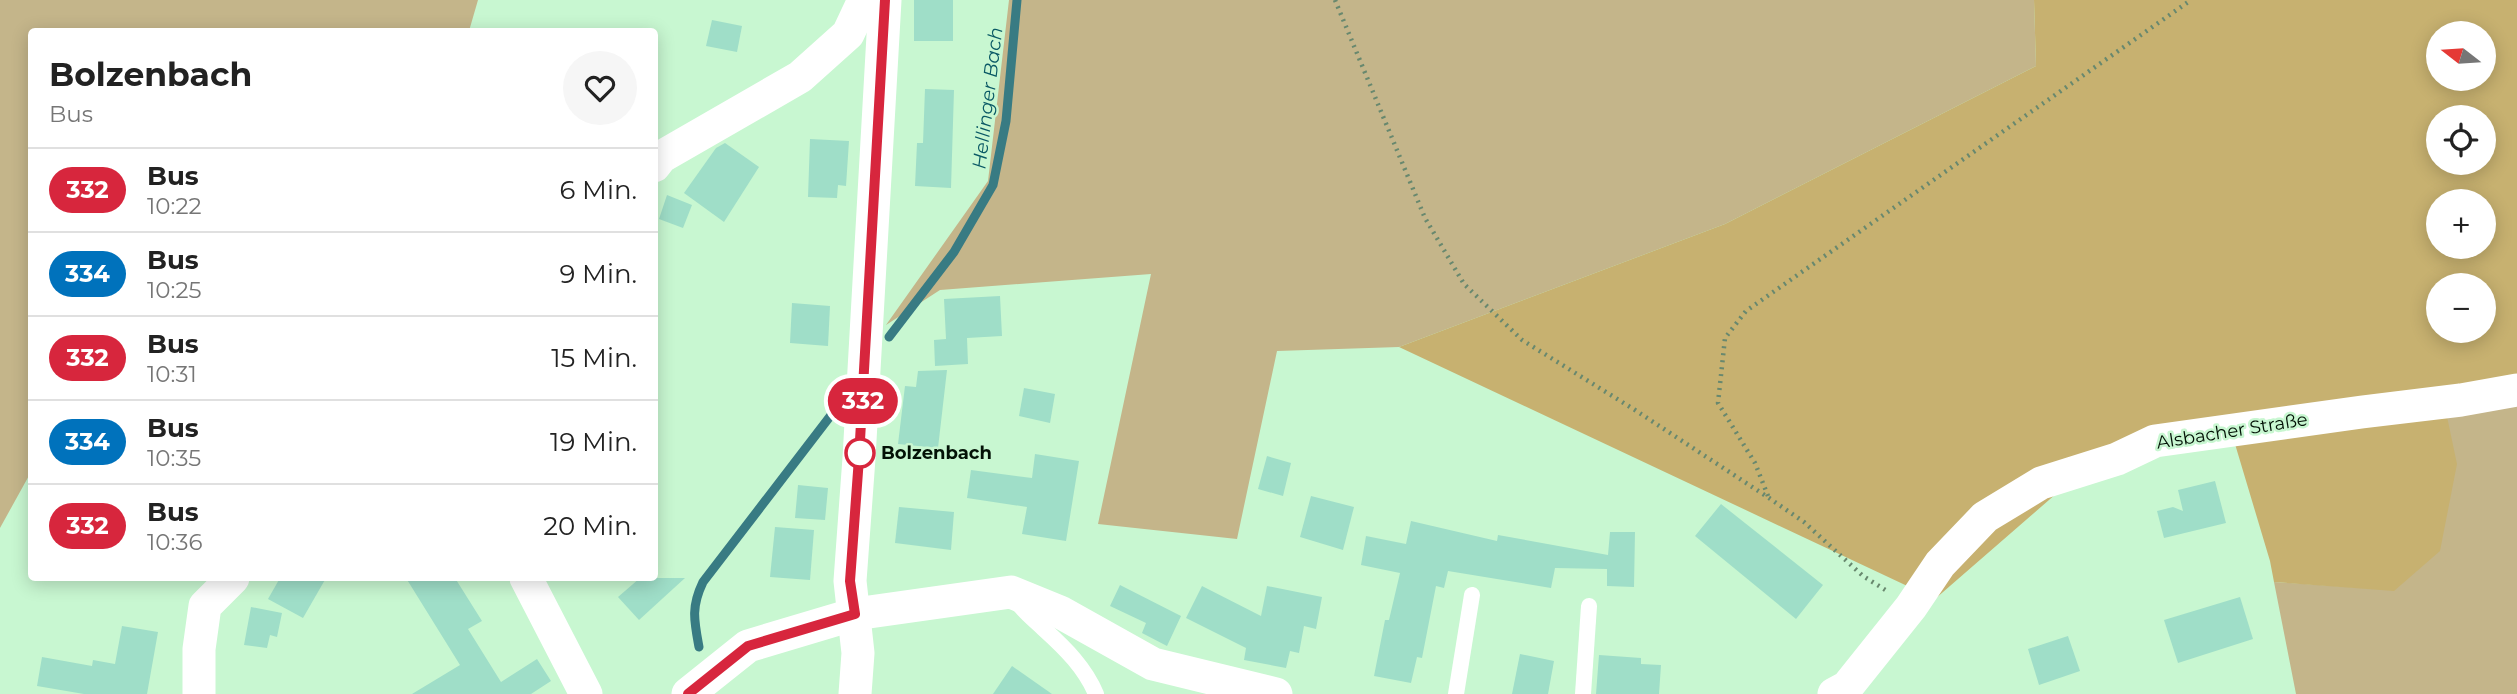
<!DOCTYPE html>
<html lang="de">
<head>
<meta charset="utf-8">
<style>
	body { margin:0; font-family:Montserrat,sans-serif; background:#f6f6f6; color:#222; height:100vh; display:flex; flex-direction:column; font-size:26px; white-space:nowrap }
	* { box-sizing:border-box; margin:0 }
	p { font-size:23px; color:#767676 }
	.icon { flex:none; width:38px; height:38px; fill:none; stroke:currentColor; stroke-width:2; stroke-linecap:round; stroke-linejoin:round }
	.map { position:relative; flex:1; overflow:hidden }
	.drawer { position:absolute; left:28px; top:28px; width:630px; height:553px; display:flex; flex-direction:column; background:#fff; border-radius:7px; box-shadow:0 4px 18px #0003 }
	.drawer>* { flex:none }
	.badge { padding:0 14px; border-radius:23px; font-size:24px; line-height:46px }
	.needle { width:46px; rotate:287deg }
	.controls { position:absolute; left:2426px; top:21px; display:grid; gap:14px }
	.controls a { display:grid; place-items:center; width:70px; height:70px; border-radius:50%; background:#fff; box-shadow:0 4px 18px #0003; font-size:35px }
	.map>.badge { position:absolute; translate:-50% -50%; box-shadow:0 0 0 4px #fff }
	.round { display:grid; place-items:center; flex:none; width:74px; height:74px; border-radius:37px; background:#f6f6f6 }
	.headline { display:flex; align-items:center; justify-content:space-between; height:119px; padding:0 21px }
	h1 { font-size:33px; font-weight:700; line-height:52px }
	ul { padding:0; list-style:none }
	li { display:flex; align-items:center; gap:21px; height:84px; padding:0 21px; border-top:2px solid #e0e0e0 }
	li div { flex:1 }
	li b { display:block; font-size:26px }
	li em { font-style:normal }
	li .badge { min-width:77px; font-weight:700; text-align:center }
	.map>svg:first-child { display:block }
	.green { fill:#c4b58a }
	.forest { fill:#c7b170; fill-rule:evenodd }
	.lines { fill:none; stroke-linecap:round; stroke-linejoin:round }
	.stream { stroke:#387b83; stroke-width:9 }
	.building { fill:#9fdec8 }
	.path { stroke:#68886e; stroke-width:4.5; stroke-dasharray:2 5; stroke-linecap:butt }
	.service { stroke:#fff; stroke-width:16 }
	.minor { stroke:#fff; stroke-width:33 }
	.line-casing { stroke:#fff; stroke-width:16 }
	.line { stroke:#d7263d; stroke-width:10 }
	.stop-dot { fill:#fff; stroke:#d7263d; stroke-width:3.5 }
	.labels { text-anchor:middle; stroke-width:5; stroke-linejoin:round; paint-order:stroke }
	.street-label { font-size:18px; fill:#031206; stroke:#c8f7d1 }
	.stop-label { font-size:18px; font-weight:bold; fill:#031206; stroke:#c8f7d1; text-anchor:start }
	.water-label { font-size:19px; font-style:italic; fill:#0a5965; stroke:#c8f7d1 }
</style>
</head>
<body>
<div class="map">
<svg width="2517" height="694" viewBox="0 0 2517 694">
	<rect width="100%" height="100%" fill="#c8f7d1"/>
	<!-- green -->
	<g class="green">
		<path d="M 0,0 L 478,0 L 469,31 L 32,32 L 31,472 L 0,528 Z"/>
		<path d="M 1009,0 L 2034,0 L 2036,66 L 1725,224 L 1399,347 L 1277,351 L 1237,539 L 1098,524 L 1151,274 L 940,290 L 886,325 L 988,181 Z"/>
		<path d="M 2517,394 L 2517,694 L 2296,694 L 2274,582 L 2394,590 L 2445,407 Z"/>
	</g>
	<!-- forest -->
	<g class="forest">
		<path d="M 2034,0 L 2517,0 L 2517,382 L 2230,424 L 2072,480 L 1935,599 L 1399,347 L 1725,224 L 2036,66 ZM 2438,33 L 2483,33 L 2483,79 L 2438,79 ZM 2438,117 L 2483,117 L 2483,163 L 2438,163 ZM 2438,201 L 2483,201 L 2483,247 L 2438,247 ZM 2438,285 L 2483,285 L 2483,331 L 2438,331 Z"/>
		<path d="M 2445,407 L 2457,464 L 2440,551 L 2394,591 L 2274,582 L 2270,561 L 2232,434 Z"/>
	</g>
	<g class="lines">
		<!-- stream -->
		<g class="stream">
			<path d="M 889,337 L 954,252 L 993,185 L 1006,121 L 1017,0"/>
			<path d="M 699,647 C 694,620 691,607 703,582 L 848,393"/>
		</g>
	</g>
	<!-- building -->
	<g class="building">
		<rect x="914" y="0" width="39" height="41"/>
		<path d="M 712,20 L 742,26 L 737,52 L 706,46 Z"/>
		<path d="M 925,89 L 954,90 L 951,188 L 915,186 L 917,143 L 923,143 Z"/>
		<path d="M 810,139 L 849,141 L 846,186 L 838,185 L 837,198 L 808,197 Z"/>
		<path d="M 725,143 L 759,167 L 724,222 L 684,193 L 716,148 Z"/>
		<path d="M 667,195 L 692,205 L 683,228 L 659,219 Z"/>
		<path d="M 1000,296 L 1002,336 L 967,338 L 968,364 L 935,366 L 934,340 L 946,339 L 944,299 Z"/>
		<path d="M 792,303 L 830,306 L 828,346 L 790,343 Z"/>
		<path d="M 947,370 L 938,448 L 898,444 L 905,386 L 916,387 L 918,371 Z"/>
		<path d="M 1024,388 L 1055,394 L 1050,423 L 1019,416 Z"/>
		<path d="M 1035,454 L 1079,461 L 1066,541 L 1022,534 L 1027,507 L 967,498 L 971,470 L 1032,478 Z"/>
		<path d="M 1267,456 L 1291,463 L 1283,496 L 1258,489 Z"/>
		<path d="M 2215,481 L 2226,523 L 2164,538 L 2157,511 L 2173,507 L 2183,511 L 2178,490 Z"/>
		<path d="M 798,485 L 828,488 L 825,520 L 795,518 Z"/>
		<path d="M 1311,496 L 1354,507 L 1343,550 L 1300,537 Z"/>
		<path d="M 1721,504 L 1823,585 L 1796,619 L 1695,536 Z"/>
		<path d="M 899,507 L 954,512 L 951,550 L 895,543 Z"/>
		<path d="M 1411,521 L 1497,541 L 1498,535 L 1608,555 L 1610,532 L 1635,532 L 1634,587 L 1607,586 L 1607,569 L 1555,568 L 1551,588 L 1448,571 L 1444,588 L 1436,586 L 1422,658 L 1417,657 L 1411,683 L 1374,676 L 1385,620 L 1389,620 L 1400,573 L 1361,565 L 1366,536 L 1406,544 Z"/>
		<path d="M 775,527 L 814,530 L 810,580 L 770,577 Z"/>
		<path d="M 280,578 L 326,578 L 303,618 L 268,599 Z"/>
		<path d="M 406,578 L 455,578 L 482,621 L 468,629 L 501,682 L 537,659 L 551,681 L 531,694 L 412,694 L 460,665 Z"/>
		<path d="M 640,578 L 685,578 L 639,620 L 618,597 Z"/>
		<path d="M 1120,585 L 1181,616 L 1167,646 L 1142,633 L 1146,623 L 1110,606 Z"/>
		<path d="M 1202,586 L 1261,616 L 1267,586 L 1322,597 L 1316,629 L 1304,626 L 1299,653 L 1290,651 L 1286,668 L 1244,660 L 1246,648 L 1186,618 Z"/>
		<path d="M 2240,597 L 2253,639 L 2178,663 L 2164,620 Z"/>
		<path d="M 251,607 L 282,613 L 277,637 L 270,635 L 267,648 L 244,645 Z"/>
		<path d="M 122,626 L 158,632 L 147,694 L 84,694 L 37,686 L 42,657 L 92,666 L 93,660 L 115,664 Z"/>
		<path d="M 2068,636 L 2080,671 L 2039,685 L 2028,649 Z"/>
		<path d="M 1520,654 L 1554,661 L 1548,694 L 1512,694 Z"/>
		<path d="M 1599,655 L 1641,658 L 1641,664 L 1661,665 L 1659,694 L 1596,694 Z"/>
		<path d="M 1012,666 L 1052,694 L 993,694 Z"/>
	</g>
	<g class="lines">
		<!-- path -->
		<g class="path">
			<path d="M 1335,0 L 1425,218 L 1464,284 L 1522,340 L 1635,410 L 1769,498 L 1804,522 L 1863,576 L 1887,591"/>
			<path d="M 1768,496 L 1755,463 L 1718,403 L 1725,338 L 1746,311 L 2191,0"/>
		</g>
		<!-- service -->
		<g class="service">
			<path d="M 1018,603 C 1026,614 1036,621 1045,630 C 1066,649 1085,668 1096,694"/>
			<path d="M 1456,694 L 1472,595"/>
			<path d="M 1583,694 L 1589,606"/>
		</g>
		<!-- minor -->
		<g class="minor">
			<path d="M 654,166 L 661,157 L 800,77 L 848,34 L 864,0"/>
			<path d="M 526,578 L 586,694"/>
			<path d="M 199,694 L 199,649 L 205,606 L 233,578"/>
			<path d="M 688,694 L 748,646 L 855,614 L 1011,592 L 1060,612 L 1153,664 L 1276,694"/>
			<path d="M 855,694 L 858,653 L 850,581 L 859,458 L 885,0"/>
			<path d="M 1834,694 L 1847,687 L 1911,607 L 1940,564 L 1985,517 L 2041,483 L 2117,459 L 2155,441 L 2362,412 L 2461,400 L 2517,390"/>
		</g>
	</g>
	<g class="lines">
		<defs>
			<path id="line" d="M 688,694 L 748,646 L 855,614 L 850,581 L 859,458 L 885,0"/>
		</defs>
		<!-- line casing -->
		<use href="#line" class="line-casing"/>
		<!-- line -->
		<use href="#line" class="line"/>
	</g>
	<!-- markers -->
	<circle class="stop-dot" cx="860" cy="453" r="14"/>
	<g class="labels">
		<!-- street labels -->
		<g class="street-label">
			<text transform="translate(2232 431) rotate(-9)" y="6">Alsbacher Straße</text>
		</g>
		<!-- stop labels -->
		<g class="stop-label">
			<text x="881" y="459">Bolzenbach</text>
		</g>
		<!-- water labels -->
		<g class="water-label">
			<text transform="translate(987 98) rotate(-83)" y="7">Hellinger Bach</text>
		</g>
	</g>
</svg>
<div class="controls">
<a><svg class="needle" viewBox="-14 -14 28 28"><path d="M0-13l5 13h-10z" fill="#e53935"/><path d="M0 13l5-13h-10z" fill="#767676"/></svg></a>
<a><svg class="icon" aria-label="locate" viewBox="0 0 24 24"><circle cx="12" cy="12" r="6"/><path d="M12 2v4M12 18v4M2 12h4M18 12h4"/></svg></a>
<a>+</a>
<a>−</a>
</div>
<b class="badge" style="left:863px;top:401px;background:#d7263d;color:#fff">332</b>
<section class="drawer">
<div class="headline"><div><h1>Bolzenbach</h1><p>Bus</p></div><a class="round"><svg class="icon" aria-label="heart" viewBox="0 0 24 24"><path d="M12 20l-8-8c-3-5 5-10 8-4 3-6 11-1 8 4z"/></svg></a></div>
<ul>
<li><span class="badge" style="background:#d7263d;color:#fff">332</span><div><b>Bus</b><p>10:22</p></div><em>6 Min.</em></li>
<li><span class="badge" style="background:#0072bc;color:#fff">334</span><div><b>Bus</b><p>10:25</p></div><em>9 Min.</em></li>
<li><span class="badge" style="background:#d7263d;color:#fff">332</span><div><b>Bus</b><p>10:31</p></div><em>15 Min.</em></li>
<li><span class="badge" style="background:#0072bc;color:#fff">334</span><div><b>Bus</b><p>10:35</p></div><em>19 Min.</em></li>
<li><span class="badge" style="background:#d7263d;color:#fff">332</span><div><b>Bus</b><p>10:36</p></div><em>20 Min.</em></li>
</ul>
</section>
</div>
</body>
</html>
